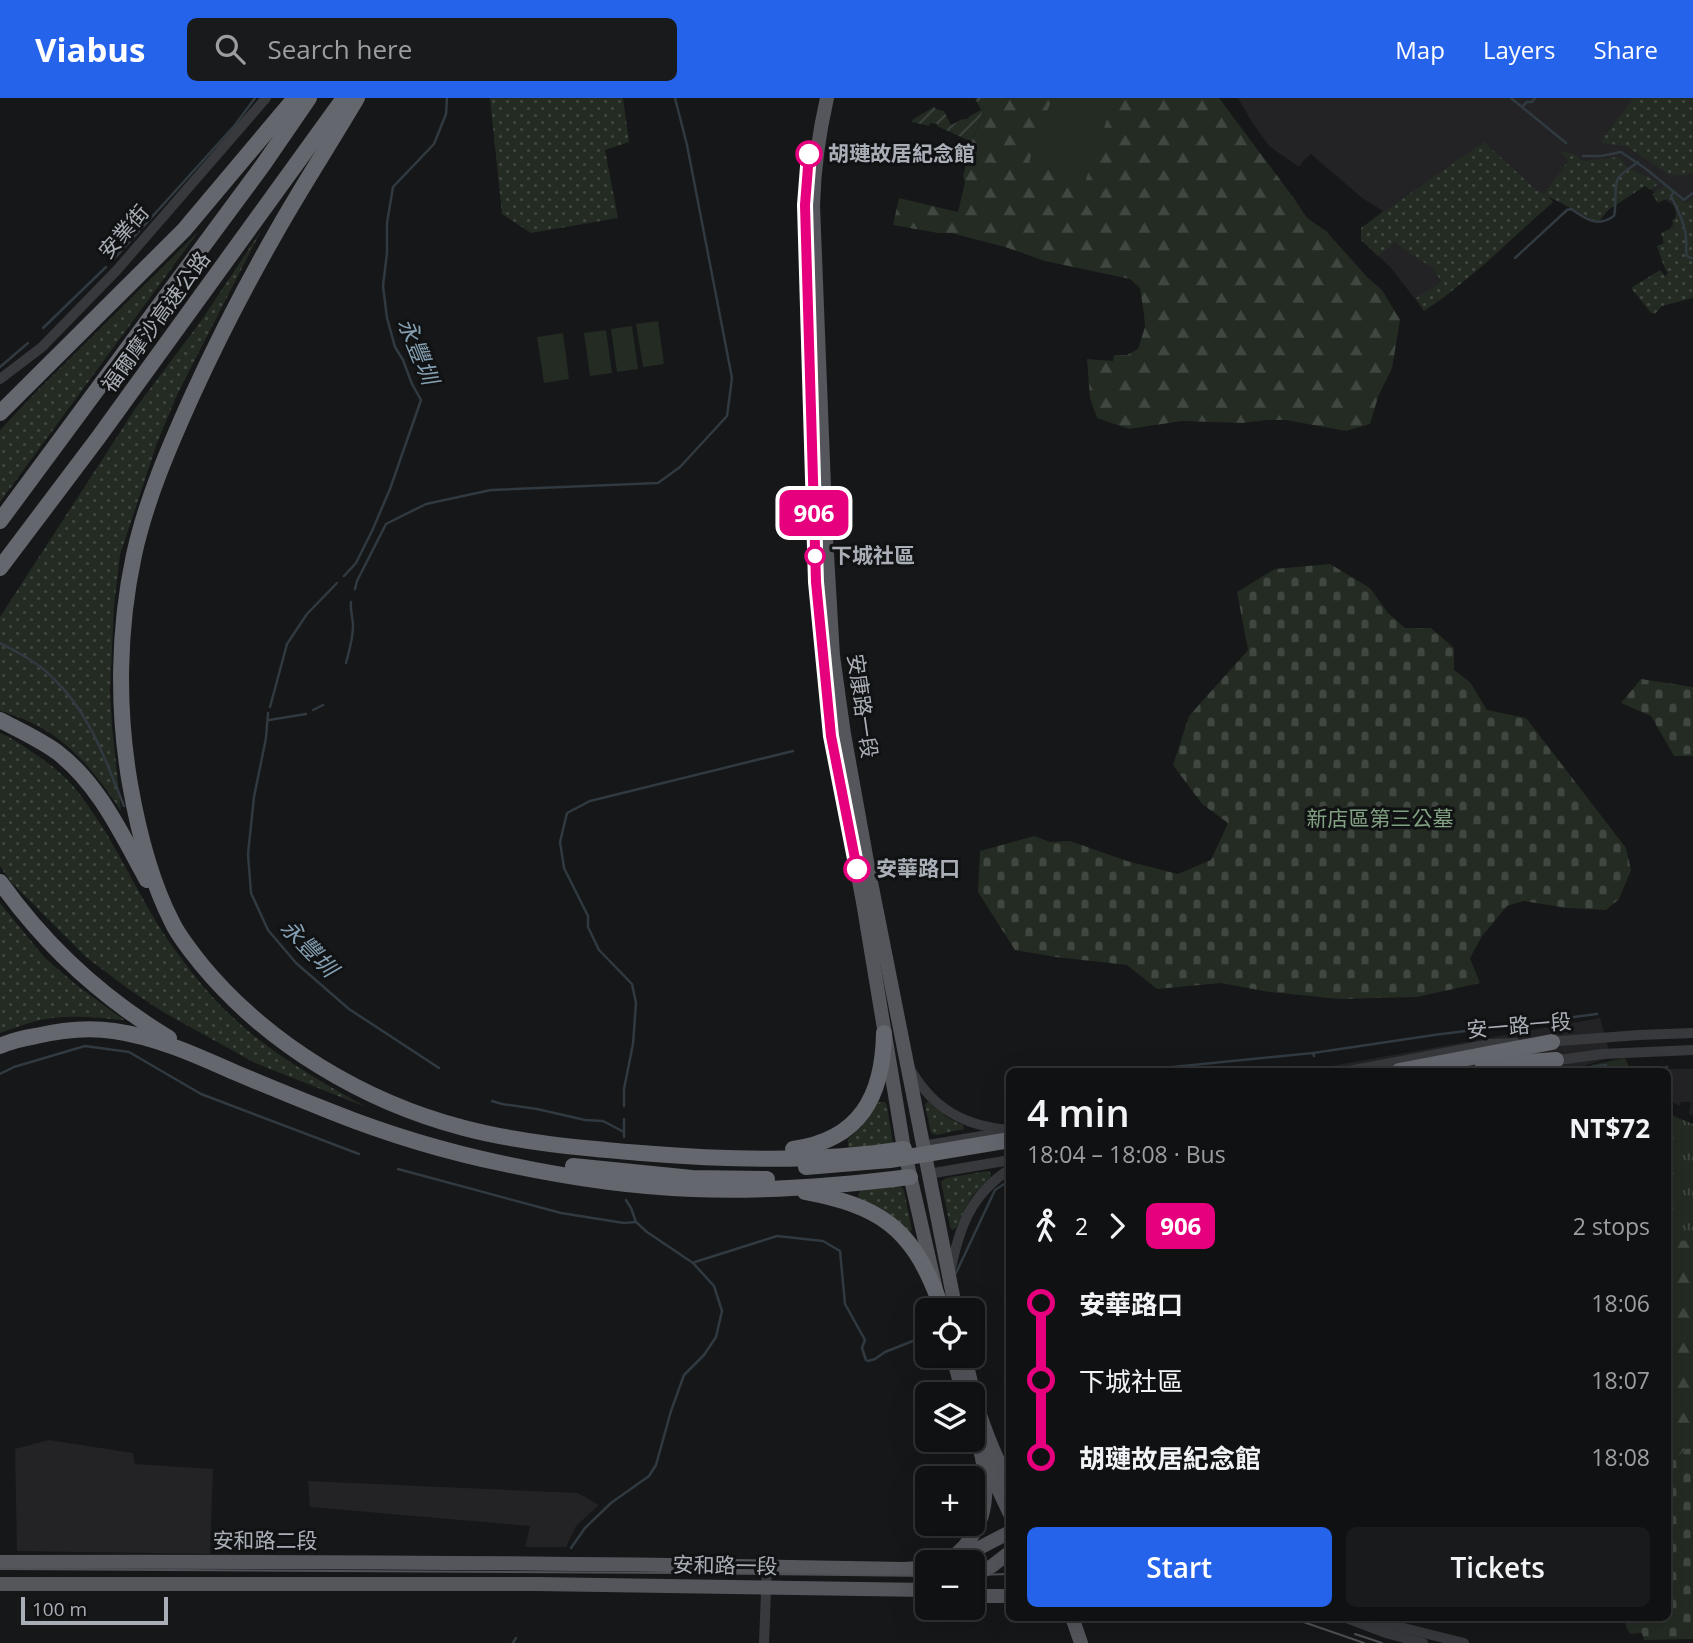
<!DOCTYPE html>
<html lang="en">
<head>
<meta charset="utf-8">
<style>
	body { margin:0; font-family:"Open Sans","Noto Sans TC",sans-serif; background:#191a1b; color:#f1f3f6; height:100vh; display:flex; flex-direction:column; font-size:26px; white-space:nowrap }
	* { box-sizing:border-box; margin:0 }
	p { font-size:23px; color:#9c9d9f }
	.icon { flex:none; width:38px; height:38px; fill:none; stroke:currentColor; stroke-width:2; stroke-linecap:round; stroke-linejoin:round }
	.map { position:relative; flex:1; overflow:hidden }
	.details { position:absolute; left:1006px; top:970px; width:665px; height:553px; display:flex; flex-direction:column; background:#101112; border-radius:10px; box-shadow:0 7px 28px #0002,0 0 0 2px #303132 }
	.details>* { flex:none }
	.badge { padding:0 14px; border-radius:10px; font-size:24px; line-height:46px }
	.controls { position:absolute; left:915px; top:1200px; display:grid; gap:14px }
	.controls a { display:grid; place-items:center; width:70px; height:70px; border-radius:10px; background:#101112; box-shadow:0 7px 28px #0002,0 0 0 2px #303132; font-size:35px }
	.scale { position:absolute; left:21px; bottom:18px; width:147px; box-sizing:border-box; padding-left:7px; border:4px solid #aaafb7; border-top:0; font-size:19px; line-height:24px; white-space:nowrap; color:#aaafb7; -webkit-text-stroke:5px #111213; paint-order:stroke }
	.map>.badge { position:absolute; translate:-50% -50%; box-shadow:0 0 0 4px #fff }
	.legs { display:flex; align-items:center; gap:10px; height:77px; padding:0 21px; font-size:23px }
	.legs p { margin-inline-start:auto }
	.head { display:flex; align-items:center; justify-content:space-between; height:119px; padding:0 21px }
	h1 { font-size:38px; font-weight:600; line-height:52px }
	.button { display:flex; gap:14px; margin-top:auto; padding:14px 21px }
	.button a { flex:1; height:80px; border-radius:10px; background:#2563eb; color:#fff; font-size:28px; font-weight:600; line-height:80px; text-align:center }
	.button a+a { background:#191a1b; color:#f1f3f6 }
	ul { padding:0 21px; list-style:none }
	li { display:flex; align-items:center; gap:24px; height:77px; font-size:26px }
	li i { display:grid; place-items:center; width:10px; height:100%; margin:0 9px; background:currentColor }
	li i::after { content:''; width:18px; height:18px; margin:-9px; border:5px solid; border-radius:50%; background:#101112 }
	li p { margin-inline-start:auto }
	li:first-child i { background:linear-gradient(#0000 50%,currentColor 0) }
	li:last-child i { background:linear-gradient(currentColor 50%,#0000 0) }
	header { display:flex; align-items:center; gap:42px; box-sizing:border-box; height:98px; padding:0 35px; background:#2563eb; color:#fff }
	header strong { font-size:33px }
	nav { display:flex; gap:38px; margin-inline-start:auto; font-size:24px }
	.search { width:490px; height:63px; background:#191a1b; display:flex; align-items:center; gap:18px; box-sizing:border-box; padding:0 24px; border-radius:10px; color:#9c9d9f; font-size:26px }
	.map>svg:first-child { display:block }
	.built { fill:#232325 }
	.grass { fill:url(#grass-dots) }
	.forest { fill:url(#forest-firs) }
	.cemetery { fill:url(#cemetery-stones) }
	.park { fill:url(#park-tufts) }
	.garden { fill:url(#garden-furrows) }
	.pitch { fill:#232b23 }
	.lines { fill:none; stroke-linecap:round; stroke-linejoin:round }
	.stream { stroke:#303a40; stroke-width:2.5 }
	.minor { stroke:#38393d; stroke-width:10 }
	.major { stroke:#54565c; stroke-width:14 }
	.highway { stroke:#64676e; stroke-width:16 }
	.tram { stroke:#4f5156; stroke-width:2 }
	.highway-bridge { stroke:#64676e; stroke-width:16 }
	.line-1-casing { stroke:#fff; stroke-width:16 }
	.line-1 { stroke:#e6007e; stroke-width:10 }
	.stop-1-dot { fill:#fff; stroke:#e6007e; stroke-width:3.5 }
	.labels { text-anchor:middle; stroke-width:6; stroke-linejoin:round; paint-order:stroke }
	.stop-label { font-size:21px; font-weight:bold; fill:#aaafb7; stroke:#111213; text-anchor:start }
	.street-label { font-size:21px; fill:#aaafb7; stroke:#111213 }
	.park-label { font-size:21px; fill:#82a182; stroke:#111213 }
	.water-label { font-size:23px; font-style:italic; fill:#839eb0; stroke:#111213 }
</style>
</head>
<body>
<header>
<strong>Viabus</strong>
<div class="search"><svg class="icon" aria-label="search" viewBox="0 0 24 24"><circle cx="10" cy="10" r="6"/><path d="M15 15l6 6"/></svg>Search here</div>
<nav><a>Map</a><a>Layers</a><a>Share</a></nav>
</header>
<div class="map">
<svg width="1693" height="1545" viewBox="0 0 1693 1545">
	<defs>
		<pattern id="grass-dots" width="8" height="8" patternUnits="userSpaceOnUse" patternTransform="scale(1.75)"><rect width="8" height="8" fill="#232b23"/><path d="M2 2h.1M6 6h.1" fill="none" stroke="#404741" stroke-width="1.8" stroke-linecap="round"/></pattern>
		<pattern id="forest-firs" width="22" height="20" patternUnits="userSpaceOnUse" patternTransform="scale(1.75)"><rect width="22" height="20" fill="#232b23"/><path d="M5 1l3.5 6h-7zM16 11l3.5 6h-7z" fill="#404741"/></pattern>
		<pattern id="cemetery-stones" width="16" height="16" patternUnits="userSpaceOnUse" patternTransform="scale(1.75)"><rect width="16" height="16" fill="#232b23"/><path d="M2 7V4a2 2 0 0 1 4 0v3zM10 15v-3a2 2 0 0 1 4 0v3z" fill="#404741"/></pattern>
		<pattern id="park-tufts" width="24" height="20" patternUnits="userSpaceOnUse" patternTransform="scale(1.75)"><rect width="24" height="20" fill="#232b23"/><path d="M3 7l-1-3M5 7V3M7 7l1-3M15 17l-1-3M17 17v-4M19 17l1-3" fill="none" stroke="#404741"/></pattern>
		<pattern id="garden-furrows" width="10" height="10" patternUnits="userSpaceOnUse" patternTransform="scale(1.75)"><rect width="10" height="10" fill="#232b23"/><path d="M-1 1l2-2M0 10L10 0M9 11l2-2" fill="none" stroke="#404741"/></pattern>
	</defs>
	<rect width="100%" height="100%" fill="#161718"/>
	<!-- built -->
	<g class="built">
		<path d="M 1238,0 L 1693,0 L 1693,197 L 1669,176 L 1663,143 L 1674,124 L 1677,110 L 1645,88 L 1608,112 L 1598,125 L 1548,98 L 1553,104 L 1470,178 L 1440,202 L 1424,213 L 1391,170 L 1361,142 L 1361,130 L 1383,113 L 1362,100 L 1311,56 L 1304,62 L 1299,69 L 1269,48 L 1252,24 Z"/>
		<path d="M 1600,920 L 1611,960 L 1589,966 L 1576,973 L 1303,973 Z"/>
		<path d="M 1663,971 L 1693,971 L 1693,1018 L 1689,1016 L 1691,1004 L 1681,1004 L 1680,1008 L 1668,1002 L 1668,973 L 1661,973 Z"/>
		<path d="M 49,1342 L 133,1355 L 135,1366 L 213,1371 L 210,1456 L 17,1453 L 15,1351 Z"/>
		<path d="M 308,1383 L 578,1395 L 599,1407 L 576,1428 L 566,1449 L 525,1449 L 530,1428 L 310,1409 Z"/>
	</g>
	<!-- grass -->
	<g class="grass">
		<path d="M 490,0 L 623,0 L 629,44 L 605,52 L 618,120 L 531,135 L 502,116 Z"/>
		<path d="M 1634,0 L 1693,0 L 1693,75 L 1680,78 L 1669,76 L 1626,48 L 1602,45 L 1602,41 Z"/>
		<path d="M 1484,44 L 1535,91 L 1544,96 L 1569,62 L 1559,53 L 1574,56 L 1583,63 L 1617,59 L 1621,61 L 1627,69 L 1660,85 L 1650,92 L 1645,88 L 1608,112 L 1598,125 L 1548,98 L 1553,104 C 1511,141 1471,182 1424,213 L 1416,200 L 1437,187 L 1441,183 L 1432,169 L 1413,158 L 1395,144 L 1378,158 L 1361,142 L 1361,130 Z"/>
		<path d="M 1665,88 L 1683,104 L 1687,105 L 1693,100 L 1693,200 L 1662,208 L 1655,216 L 1651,215 L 1631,190 L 1660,172 L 1665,178 L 1668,175 L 1665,171 L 1657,148 L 1664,145 L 1661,135 L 1674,129 L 1672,122 L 1677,119 L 1673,104 L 1668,100 L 1658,105 L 1652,96 Z"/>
		<path d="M 262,131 L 177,297 L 157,345 L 120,457 L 114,508 L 110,593 L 112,628 L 121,713 C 88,664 60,630 0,613 L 0,519 L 135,311 L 201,223 Z"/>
		<path d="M 199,133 L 0,404 L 0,332 L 38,292 Z"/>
		<path d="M 0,635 C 12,640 22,647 32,654 C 46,663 62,675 73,688 C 106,727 128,776 154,820 C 165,839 180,859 194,877 C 242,939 299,971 366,1009 L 255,965 L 163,914 L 127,890 L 86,859 L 11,784 L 0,768 Z"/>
		<path d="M 0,805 L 45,860 L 74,885 L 124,922 C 101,920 77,917 53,920 C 35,922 17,929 0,935 Z"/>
		<path d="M 928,1003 L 948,1020 L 963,1027 L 964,1031 L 937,1037 L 931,1035 L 925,1007 Z"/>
		<path d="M 880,1004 L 885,1004 L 887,1008 L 893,1045 L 851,1051 L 848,1049 L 848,1041 L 862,1028 L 876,1006 Z"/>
		<path d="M 988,1073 L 990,1074 L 991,1079 L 972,1098 L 956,1130 L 952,1132 L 950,1128 L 941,1084 L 946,1080 Z"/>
		<path d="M 898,1087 L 903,1090 L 904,1093 L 912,1132 L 911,1133 L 909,1134 L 889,1116 L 880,1110 L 859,1101 L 858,1098 L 860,1093 Z"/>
	</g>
	<!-- forest -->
	<g class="forest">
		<path d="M 987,0 L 1219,0 L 1293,99 L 1307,120 L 1326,133 L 1367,179 L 1382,192 L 1400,222 L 1392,270 L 1378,299 L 1370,326 L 1346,333 L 1286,322 L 1268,322 L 1242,325 L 1182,323 L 1129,331 L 1097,320 L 1090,300 L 1087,261 L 1113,263 L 1114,257 L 1127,257 L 1138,251 L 1145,229 L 1144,216 L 1140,190 L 1130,181 L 1045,163 L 1005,149 L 951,135 L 938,135 L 893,127 L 899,100 L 958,114 L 965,84 L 963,78 L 970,51 Z"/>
		<path d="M 1668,1016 L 1693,1026 L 1693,1350 L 1685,1351 L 1677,1360 L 1668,1363 Z"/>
	</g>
	<!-- cemetery -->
	<g class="cemetery">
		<path d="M 1330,466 L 1370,490 L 1388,515 L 1405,530 L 1431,530 L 1454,550 L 1454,572 L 1470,584 L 1487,612 L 1526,620 L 1626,750 L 1631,772 L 1619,801 L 1606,812 L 1567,810 L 1524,803 L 1507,808 L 1482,838 L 1470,860 L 1480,885 L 1417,899 L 1339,901 L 1269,894 L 1221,885 L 1157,891 L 1127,867 L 1056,859 L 1015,852 L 978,794 L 980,753 L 1034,738 L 1050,744 L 1070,743 L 1127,763 L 1178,776 L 1211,762 L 1228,725 L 1202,706 L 1173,667 L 1189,618 L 1248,552 L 1237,494 L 1275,471 Z"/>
		<path d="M 1641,581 L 1693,589 L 1693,658 L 1674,658 L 1651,618 L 1621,605 Z"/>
		<path d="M 1693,1350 L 1693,1541 L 1644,1542 L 1642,1535 L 1631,1536 L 1628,1533 L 1623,1519 L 1668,1519 L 1668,1363 L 1677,1360 L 1685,1351 Z"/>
	</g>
	<!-- park -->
	<g class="park">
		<path d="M 1625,960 L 1631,973 L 1580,973 L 1591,967 Z"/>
		<path d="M 1668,1016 L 1693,1026 L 1693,1142 L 1668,1144 Z"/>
	</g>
	<!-- garden -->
	<path class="garden" d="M 975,0 L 987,0 L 972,44 L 937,28 L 937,26 L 930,25 L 929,28 L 912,24 L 912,22 L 934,9 L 936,11 L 944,13 L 951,27 L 963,21 L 967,21 L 970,18 L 981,12 Z"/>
	<!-- pitch -->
	<g class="pitch">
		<path d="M 1052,0 L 1085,0 L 1111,10 L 1085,84 L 1029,64 Z"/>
		<path d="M 658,223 L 664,266 L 643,269 L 636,226 Z"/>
		<path d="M 632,228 L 638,271 L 617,274 L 611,231 Z"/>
		<path d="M 606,232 L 612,275 L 590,278 L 584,235 Z"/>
		<path d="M 563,235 L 569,281 L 544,285 L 537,239 Z"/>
	</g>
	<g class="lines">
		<!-- stream -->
		<g class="stream">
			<path d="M 1511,0 L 1566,45"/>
			<path d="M 1522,9 L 1527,4 L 1532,4 L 1535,0"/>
			<path d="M 1583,58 L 1601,58 L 1621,54 L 1646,71 L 1684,102 L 1693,95"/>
			<path d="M 1674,94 L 1671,98 C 1677,111 1686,127 1686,141 C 1687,148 1685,152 1687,158 L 1693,161"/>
			<path d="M 1515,160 L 1567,112 L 1571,111 C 1587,121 1596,130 1614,118 C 1617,108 1613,86 1619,79 C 1624,73 1632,69 1638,64"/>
			<path d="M 113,162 L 235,27 L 255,0"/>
			<path d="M 43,230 L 106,169"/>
			<path d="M 0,269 L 28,245"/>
			<path d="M 344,478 L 356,465 L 372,433 L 390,391 L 421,302 L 412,286 L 403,262 L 395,249 L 387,220 L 383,188 L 387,155 L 387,125 L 393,89 L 434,46 L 446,16 L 447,0"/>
			<path d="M 355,491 L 357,483 L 386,426 L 426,406 L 491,392 L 658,385 L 680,369 L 727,318 L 732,280 L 687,47 L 675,0"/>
			<path d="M 0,545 C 19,555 39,565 54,581 C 90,616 106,663 124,708"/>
			<path d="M 346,565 C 349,553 353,541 353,528 C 353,520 350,512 351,504"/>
			<path d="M 270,609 L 287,546 L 307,516 L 337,485"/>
			<path d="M 313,612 L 323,607"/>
			<path d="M 268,615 L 266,640 L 254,699 L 248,756 L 251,795 L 268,832 L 296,865 L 349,911 L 439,970"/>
			<path d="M 269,622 L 306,616"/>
			<path d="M 1313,955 L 1434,937 L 1597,916"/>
			<path d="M 1133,973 L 1313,955 L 1314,958"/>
			<path d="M 1579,973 L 1584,970 L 1606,967"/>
			<path d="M 1657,973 L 1667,969"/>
			<path d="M 0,976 L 14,969 L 85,948 L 129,954 L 201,996 L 359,1056"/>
			<path d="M 492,1003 L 502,1006 L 537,1011 L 585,1022 L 603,1023 L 624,1034"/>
			<path d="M 624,1008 L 624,991 L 633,946 L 636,905 L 632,886 L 599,852 L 588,829 L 588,818 L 564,770 L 560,744 L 567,715 L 590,703 L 793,653"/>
			<path d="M 624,1021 L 624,1039"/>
			<path d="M 398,1071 L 561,1115 L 624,1125 L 636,1124"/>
			<path d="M 695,1164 L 777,1138 L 823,1143 L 840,1153 L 845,1206 L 865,1242 L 862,1250 L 866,1262 L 868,1263 L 875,1261 L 885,1254 L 928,1237"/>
			<path d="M 956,1175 L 995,1092 L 1010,1082"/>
			<path d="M 571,1450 L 585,1430 L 611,1405 L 649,1378 L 656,1367 L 671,1313 L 684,1277 L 704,1257 L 716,1239 L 722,1213 L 714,1188 L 693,1165 L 647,1134 L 636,1124 L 631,1110 L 626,1102"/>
			<path d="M 513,1545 L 516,1540"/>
		</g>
		<!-- minor -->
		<g class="minor">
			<path d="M 0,281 L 42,249 L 117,172 L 266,0"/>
			<path d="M 1546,944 L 1639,937 L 1693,935"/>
			<path d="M 1552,963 L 1602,956 L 1693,952"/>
			<path d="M 1349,973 L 1491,946 L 1516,945"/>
			<path d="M 912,974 C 935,1012 965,1028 1010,1032"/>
			<path d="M 922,1048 L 1000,1035"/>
			<path d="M 928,1076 L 1010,1062"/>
			<path d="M 950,1175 C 959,1130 970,1097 1010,1071"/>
			<path d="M 1344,1519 L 1386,1535 L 1423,1545"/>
			<path d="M 1371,1519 L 1392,1527 L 1464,1545"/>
			<path d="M 764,1545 L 767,1468"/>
		</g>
		<!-- major -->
		<g class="major">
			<path d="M 827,0 C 819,35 814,70 813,107 L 826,440 L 833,558 L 844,636 L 868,769 L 956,1213"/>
			<path d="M 807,196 L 816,484 L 831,638 L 863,804 L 904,1051 L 941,1213"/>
			<path d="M 953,1258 L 963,1297"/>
			<path d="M 965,1258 C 975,1307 987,1343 1010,1387"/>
			<path d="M 973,1329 L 981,1355 L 1010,1416"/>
			<path d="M 958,1461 L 1010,1434"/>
			<path d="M 0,1464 C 302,1463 604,1465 905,1471 L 928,1469"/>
			<path d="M 945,1465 C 986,1436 991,1402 981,1355"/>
			<path d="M 973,1478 L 992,1468 L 1010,1454"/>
			<path d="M 0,1486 L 537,1486 L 928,1492"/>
			<path d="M 973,1498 L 1010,1498"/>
			<path d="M 1072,1519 L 1081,1545"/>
		</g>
		<!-- highway -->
		<g class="highway">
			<path d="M 357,0 C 331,44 303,87 278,131 C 247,185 218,241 192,298 C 169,349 146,402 134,457 C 118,531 117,611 130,686 C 138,732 150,781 172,824 C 179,839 191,853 201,866 C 267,946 364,1004 464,1030 C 521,1045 582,1050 641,1055 C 726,1062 820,1065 904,1051"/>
			<path d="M 0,315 L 184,132 L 295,0"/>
			<path d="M 0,423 L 263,67 L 309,0"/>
			<path d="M 0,470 L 98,340 L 344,0"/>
			<path d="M 0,622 C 19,632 39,641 57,654 C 99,686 122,737 147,782"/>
			<path d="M 0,784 C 45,847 102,900 169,940"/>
			<path d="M 0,948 C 11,943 24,940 36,938 C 61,932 88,929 114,933 C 156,939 196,957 234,974 C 267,988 299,1001 332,1014 C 387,1036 447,1054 505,1066 C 566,1079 630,1089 693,1091 C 766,1094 838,1088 910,1079"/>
			<path d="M 1483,967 L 1556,962"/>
			<path d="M 1399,973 L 1552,944"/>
			<path d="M 793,1051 C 860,1042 883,998 884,935"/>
			<path d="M 573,1068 L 692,1080 L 767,1081"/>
			<path d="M 805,1094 C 879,1108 911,1129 938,1200"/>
		</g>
		<!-- tram -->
		<g class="tram">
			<path d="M 0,1471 L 684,1475 L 928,1478"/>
			<path d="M 973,1477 L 1010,1476"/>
			<path d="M 1289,1519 L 1364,1545"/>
			<path d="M 1355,1536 L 1382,1545"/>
		</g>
		<!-- highway-bridge -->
		<path class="highway-bridge" d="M 806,1069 L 890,1062 L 1010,1042"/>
	</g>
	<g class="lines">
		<defs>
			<path id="line-1" d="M 809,56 L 805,107 L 816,484 L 831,638 L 857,771"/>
		</defs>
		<!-- line-1 casing -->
		<use href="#line-1" class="line-1-casing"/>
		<!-- line-1 -->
		<use href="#line-1" class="line-1"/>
	</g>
	<!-- markers -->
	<g class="stop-1-dot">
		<circle cx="809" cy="56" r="12"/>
		<circle cx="815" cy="458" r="9"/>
		<circle cx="857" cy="771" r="12"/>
	</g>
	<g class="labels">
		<!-- stop labels -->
		<g class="stop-label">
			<text x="828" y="63">胡璉故居紀念館</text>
			<text x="831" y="465">下城社區</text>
			<text x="876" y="778">安華路口</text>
		</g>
		<!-- street labels -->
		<g class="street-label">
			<text transform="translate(124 134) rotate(-49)" y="7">安業街</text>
			<text transform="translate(156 224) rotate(-54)" y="7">福爾摩沙高速公路</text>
			<text transform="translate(862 608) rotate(82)" y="7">安康路一段</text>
			<text transform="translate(1519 928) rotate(-5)" y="7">安一路一段</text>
			<text x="265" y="1450">安和路二段</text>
			<text transform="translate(725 1468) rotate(1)" y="7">安和路一段</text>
		</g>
		<!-- park labels -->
		<g class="park-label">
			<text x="1380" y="728">新店區第三公墓</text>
		</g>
		<!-- water labels -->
		<g class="water-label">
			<text transform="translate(418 253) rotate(68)" y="8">永豐圳</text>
			<text transform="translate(309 850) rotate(46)" y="8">永豐圳</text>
		</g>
	</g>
</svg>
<div class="controls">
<a><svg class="icon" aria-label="locate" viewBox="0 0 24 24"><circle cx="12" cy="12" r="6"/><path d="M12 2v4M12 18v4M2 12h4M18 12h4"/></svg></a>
<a><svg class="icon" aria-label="layers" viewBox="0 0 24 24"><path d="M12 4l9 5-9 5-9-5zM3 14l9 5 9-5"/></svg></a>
<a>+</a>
<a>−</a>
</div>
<div class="scale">100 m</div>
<b class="badge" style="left:814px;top:415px;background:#e6007e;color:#fff">906</b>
<section class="details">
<div class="head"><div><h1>4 min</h1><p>18:04 – 18:08 · Bus</p></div><b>NT$72</b></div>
<div class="legs"><svg class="icon" aria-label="walk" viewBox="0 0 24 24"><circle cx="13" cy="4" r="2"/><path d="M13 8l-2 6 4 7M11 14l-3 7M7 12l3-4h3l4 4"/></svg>2<svg class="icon" aria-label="forward" viewBox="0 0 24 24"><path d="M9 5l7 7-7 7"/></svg><b class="badge" style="background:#e6007e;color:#fff">906</b><p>2 stops</p></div>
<ul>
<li><i style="color:#e6007e"></i><b>安華路口</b><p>18:06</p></li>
<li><i style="color:#e6007e"></i><span>下城社區</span><p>18:07</p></li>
<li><i style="color:#e6007e"></i><b>胡璉故居紀念館</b><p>18:08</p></li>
</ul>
<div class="button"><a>Start</a><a>Tickets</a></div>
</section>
</div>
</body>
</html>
